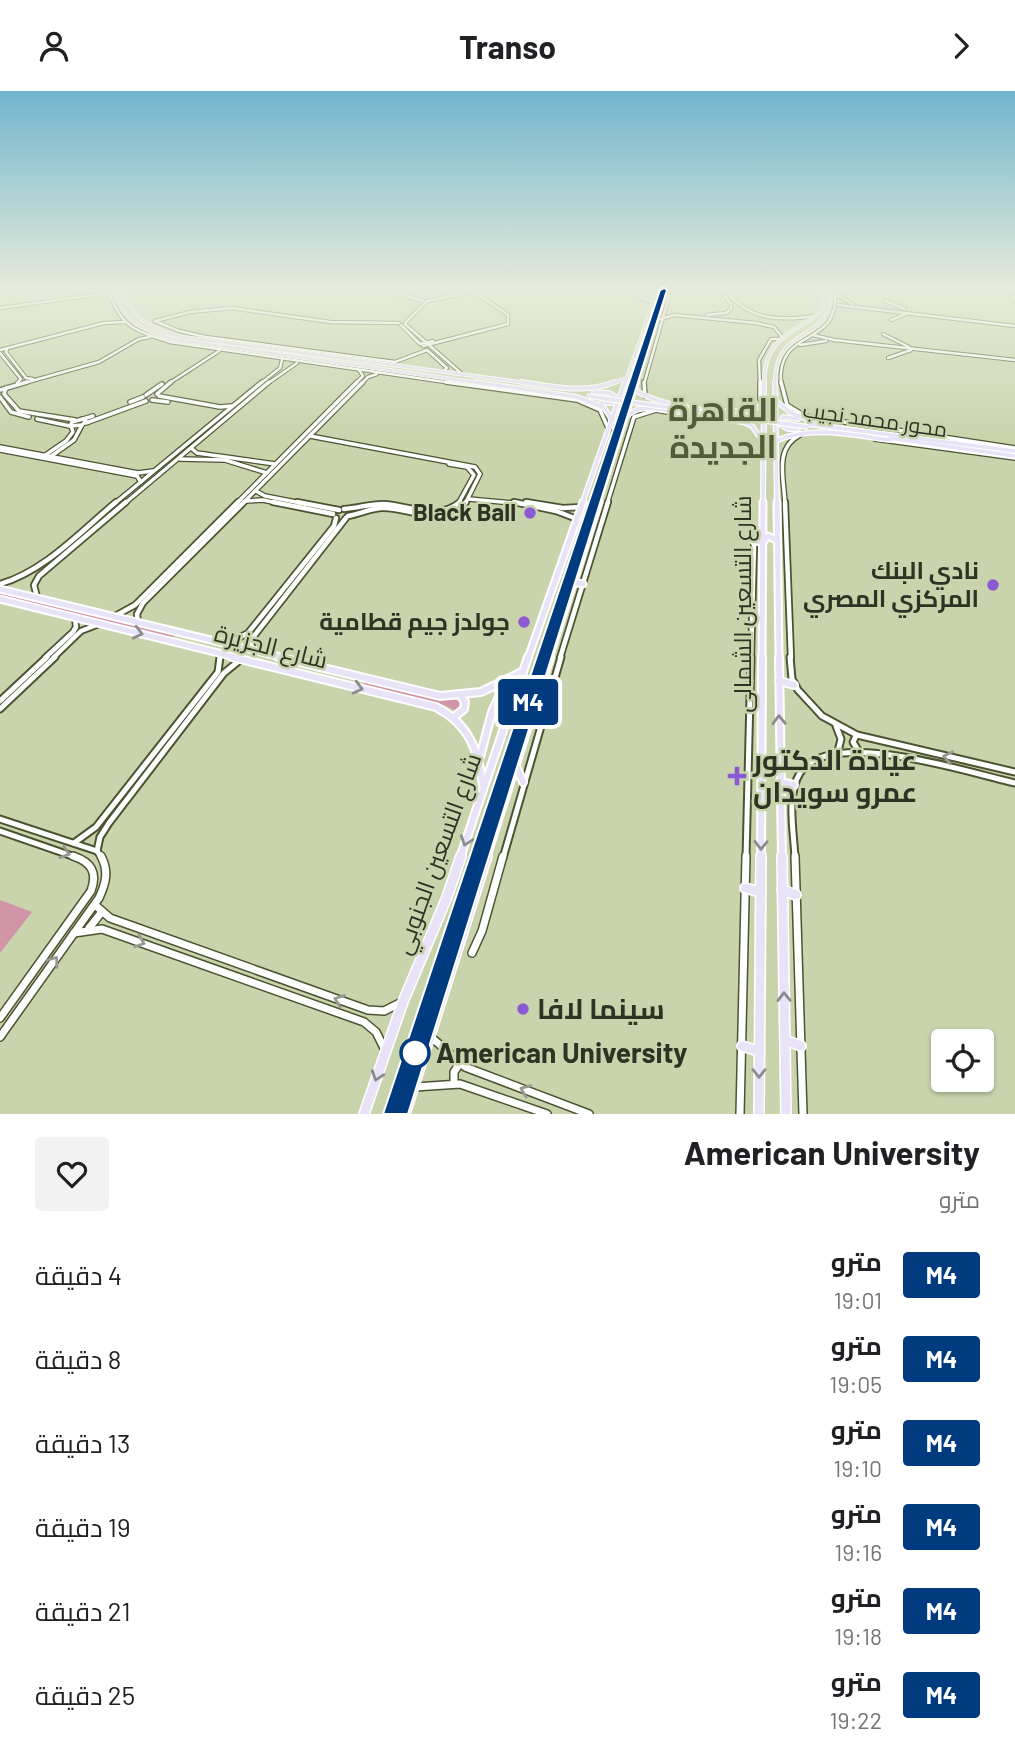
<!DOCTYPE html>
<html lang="ar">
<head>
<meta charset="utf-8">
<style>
	body { margin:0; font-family:Barlow,Cairo,sans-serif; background:#f2f2f2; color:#202124; direction:rtl; height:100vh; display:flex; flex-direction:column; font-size:26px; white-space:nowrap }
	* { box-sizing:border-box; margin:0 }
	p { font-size:23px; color:#757577 }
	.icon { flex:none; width:38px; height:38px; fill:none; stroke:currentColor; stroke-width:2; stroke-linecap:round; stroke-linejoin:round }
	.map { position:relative; height:1023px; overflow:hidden; direction:ltr }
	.side { display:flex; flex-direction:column; background:#fff; flex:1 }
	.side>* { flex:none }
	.badge { padding:0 14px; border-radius:5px; font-size:24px; line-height:46px }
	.tools { position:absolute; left:931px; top:938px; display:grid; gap:14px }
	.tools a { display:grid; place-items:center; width:63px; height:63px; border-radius:7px; background:#fff; box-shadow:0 2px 5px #0004; font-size:35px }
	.map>.badge { position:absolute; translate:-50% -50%; box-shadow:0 0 0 4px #fff }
	.round { display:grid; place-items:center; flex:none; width:74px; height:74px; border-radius:7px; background:#f2f2f2 }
	.summary { display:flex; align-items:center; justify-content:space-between; height:119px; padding:0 35px }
	h1 { font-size:33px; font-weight:700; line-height:52px }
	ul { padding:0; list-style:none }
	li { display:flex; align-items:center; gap:21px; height:84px; padding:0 35px }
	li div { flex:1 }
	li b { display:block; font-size:26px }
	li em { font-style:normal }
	li .badge { min-width:77px; font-weight:700; text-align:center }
	header { display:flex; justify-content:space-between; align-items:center; height:91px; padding:0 35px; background:#fff; font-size:32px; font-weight:700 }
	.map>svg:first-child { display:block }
	.green { fill:#d295a7 }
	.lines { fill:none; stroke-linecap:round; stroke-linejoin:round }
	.secondary-far4-casing { stroke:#4b5331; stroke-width:4.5 }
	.secondary-far3-casing { stroke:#4b5331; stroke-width:6 }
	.secondary-far2-casing { stroke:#4b5331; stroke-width:8 }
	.secondary-far1-casing { stroke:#4b5331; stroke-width:9 }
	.secondary-casing { stroke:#4b5331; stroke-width:10 }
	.primary-far4-casing { stroke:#fff; stroke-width:4.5 }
	.primary-far3-casing { stroke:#fff; stroke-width:6 }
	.primary-far2-casing { stroke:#fff; stroke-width:9 }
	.primary-far1-casing { stroke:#fff; stroke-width:10 }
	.primary-casing { stroke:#fff; stroke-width:12 }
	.secondary-far4 { stroke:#fff; stroke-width:2.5 }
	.secondary-far3 { stroke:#fff; stroke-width:3.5 }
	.secondary-far2 { stroke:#fff; stroke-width:4.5 }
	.secondary-far1 { stroke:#fff; stroke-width:5 }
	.secondary { stroke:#fff; stroke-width:7 }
	.primary-far4 { stroke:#e9e3f8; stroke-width:2.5 }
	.primary-far3 { stroke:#e9e3f8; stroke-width:3.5 }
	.primary-far2 { stroke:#e9e3f8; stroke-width:5 }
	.primary-far1 { stroke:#e9e3f8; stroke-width:6 }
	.primary { stroke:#e9e3f8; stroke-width:9 }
	.rail-far1 { stroke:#505642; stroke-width:2; stroke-dasharray:8 4.5; stroke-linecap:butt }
	.rail { stroke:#505642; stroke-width:2.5; stroke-dasharray:22 11; stroke-linecap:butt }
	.primary-bridge-casing { stroke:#fff; stroke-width:6; stroke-linecap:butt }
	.primary-bridge { stroke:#e9e3f8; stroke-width:3.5 }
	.oneway { stroke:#8c8b8e }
	.oneway2 { stroke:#979992 }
	.line { fill:#003b80; stroke:#fff; stroke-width:2 }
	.poi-dot { fill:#8b59d2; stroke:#c9d4ad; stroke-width:2.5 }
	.stop-dot { fill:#fff; stroke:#003b80; stroke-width:3.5 }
	.labels { text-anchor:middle; stroke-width:5; stroke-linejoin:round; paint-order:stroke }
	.far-street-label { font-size:21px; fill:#2f3324; stroke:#c9d4ad }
	.poi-label { font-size:24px; font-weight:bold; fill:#2f3324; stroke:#c9d4ad; text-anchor:end }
	.street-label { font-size:24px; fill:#2f3324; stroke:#c9d4ad }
	.near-poi-label { font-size:28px; font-weight:bold; fill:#2f3324; stroke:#c9d4ad; text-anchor:start }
	.near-stop-label { font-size:28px; font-weight:bold; fill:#2f3324; stroke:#c9d4ad; text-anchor:start }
	.far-town-label { font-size:32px; font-weight:bold; fill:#535b39; stroke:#c9d4ad }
</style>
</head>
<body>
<header><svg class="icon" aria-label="forward" viewBox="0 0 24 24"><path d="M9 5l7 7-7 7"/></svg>Transo<svg class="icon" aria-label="person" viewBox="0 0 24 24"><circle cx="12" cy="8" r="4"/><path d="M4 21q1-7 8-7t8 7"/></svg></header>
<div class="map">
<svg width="1015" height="1023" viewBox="0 0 1015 1023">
	<rect width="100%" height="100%" fill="#c9d4ad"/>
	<!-- green -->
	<g class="green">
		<path d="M 0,501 L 176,543 L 171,548 L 0,506 Z"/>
		<path d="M 366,590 L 460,610 L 462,614 L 457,621 L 446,615 L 363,595 Z"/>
		<path d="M 0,809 L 32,821 L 0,862 Z"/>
	</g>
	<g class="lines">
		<defs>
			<g id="secondary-far4">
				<path d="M 108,199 C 121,236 133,239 170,251 L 459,293"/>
				<path d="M 384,199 L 423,210"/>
				<path d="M 623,199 L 653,211"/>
				<path d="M 726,199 C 748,230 781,230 815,225"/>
				<path d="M 1009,199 L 1015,208"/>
				<path d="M 836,203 L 852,213"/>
				<path d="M 428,210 L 482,199"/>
				<path d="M 885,210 L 905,218"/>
				<path d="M 838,214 L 1015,235"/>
				<path d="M 0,217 L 109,202"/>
				<path d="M 707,224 L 726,222 L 731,218 L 731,213 L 720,199"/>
				<path d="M 657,229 L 674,224 L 756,232 L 774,236 L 782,246"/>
				<path d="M 891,229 L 906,223"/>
				<path d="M 399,232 L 330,231 L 232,217 L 190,221 L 155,230 L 179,240 L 206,246 L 395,271 L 427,259"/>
				<path d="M 405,232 L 427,210"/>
				<path d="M 405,233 L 461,282"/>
				<path d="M 401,234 L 420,253"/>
				<path d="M 883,243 L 909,256"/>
				<path d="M 813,244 L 834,249 L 1015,269"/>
				<path d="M 420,253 L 433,250"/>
				<path d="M 800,254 L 826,250"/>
				<path d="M 423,255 L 508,233 L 508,224 L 475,201"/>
				<path d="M 7,258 L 6,261 L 26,287 L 33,288"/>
				<path d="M 0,259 L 104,232 L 125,231"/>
				<path d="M 427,259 L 447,277 L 443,280"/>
				<path d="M 0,262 L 21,288 L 17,292"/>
				<path d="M 888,267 L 911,259"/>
				<path d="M 21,293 L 99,271 L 139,248 L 150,246"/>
				<path d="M 168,293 L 219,260"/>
				<path d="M 260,293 L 280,277 L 282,269"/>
				<path d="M 267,293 L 297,272"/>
				<path d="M 355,293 L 363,285 L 359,279"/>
				<path d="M 361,293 L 368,286 L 377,283"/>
				<path d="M 644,293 L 671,199"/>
				<path d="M 760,293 L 759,269 L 771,248 L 780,248"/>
				<path d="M 781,293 C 776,233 841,260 835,199"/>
			</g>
			<g id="secondary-far3">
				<path d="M 446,291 L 577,309 L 600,319 L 609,339"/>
				<path d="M 644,291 L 645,305"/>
				<path d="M 760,291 L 760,308 L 764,312"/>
				<path d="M 781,291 L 787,314 L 805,325 L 1015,357"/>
				<path d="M 6,297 L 4,303 L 19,320 L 75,329"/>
				<path d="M 0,299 L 27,291"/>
				<path d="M 157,303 L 171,291"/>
				<path d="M 146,304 L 162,293"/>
				<path d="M 159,305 L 220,316 L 232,315"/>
				<path d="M 0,306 L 11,321 L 29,326"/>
				<path d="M 152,309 L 168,311"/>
				<path d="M 130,311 L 143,306"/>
				<path d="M 37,328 L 70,335"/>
				<path d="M 83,328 L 93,325"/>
				<path d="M 83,328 L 86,330 L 82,334 L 70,335 L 72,331 Z"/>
				<path d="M 86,332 L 146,310"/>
				<path d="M 310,345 L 475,376 L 480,383 L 465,413"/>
				<path d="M 875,348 L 1015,367"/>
				<path d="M 0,356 L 138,382 L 153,380"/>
				<path d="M 191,357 L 197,362 L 275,373"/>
				<path d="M 0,359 L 137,385 L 141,391"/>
				<path d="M 44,365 L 66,350 L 73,341 L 71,335"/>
				<path d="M 50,366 L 74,349 L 82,334"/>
				<path d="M 180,368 L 225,369 L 267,382"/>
				<path d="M 449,373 L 467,376 L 474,384 L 458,413"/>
				<path d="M 256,400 L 265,405 L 306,413"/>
				<path d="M 469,408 L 524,413"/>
				<path d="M 245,410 L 263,409 L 282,413"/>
				<path d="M 526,411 L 537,413"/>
				<path d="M 114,413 L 262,291"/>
				<path d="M 124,413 L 269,291"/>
				<path d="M 236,413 L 357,291"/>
				<path d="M 242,413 L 363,291"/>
				<path d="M 607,413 L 634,326 L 656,319 L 697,326"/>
				<path d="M 785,413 C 784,387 774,357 800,344"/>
			</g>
			<g id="secondary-far2">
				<path d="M 273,411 L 333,423"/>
				<path d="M 297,411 L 339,419"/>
				<path d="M 514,411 L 556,420 L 577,428"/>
				<path d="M 526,411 L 563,417 L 581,416"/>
				<path d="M 785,411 L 791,567"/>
				<path d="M 344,418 C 357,417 370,413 383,413 C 409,414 438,430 460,411"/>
				<path d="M 348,425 C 359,423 370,418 381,417 C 408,415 447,441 466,411"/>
				<path d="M 0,493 C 45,480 81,440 116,411"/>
				<path d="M 37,506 L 34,494 L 39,485 L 126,411"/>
				<path d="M 115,525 L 135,514 L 238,411"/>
				<path d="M 138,531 L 137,523 L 143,512 L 244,411"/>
				<path d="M 229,552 L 248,542 L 334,435 L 336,427"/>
				<path d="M 253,559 L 251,552 L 254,545 L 346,427"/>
				<path d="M 220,563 L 220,567"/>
				<path d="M 45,567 L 73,541 L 76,536 L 75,527"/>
				<path d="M 53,567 L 81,540 L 99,533"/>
				<path d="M 560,567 L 608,411"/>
				<path d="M 751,567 L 754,454"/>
			</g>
			<g id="secondary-far1">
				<path d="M 790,566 L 792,588 L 798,599 L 822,625 L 857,644 L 1015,681"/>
				<path d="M 0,610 L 47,566"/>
				<path d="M 0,618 L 55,566"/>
				<path d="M 836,635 L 841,648 L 838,660"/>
				<path d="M 856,645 L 853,651 L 858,659"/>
				<path d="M 0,728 L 97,760 L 102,767"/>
				<path d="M 0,740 L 78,767"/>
				<path d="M 74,752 L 96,736 L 218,581 L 220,566"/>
				<path d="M 97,760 L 100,746 L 109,732 L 224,582 L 240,569"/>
				<path d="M 503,767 L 561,566"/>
				<path d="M 746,767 L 751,566"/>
				<path d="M 795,767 C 794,742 786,704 800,682 C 830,635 969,682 1015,692"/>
			</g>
			<g id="secondary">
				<path d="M 795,765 L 803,1023"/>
				<path d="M 95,814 L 110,827 L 368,919 L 384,920 L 402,911"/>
				<path d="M 89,837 L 101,822"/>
				<path d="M 74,842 L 102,838 L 364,931 L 376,941 L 385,959"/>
				<path d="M 472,862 L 482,840 L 503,765"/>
				<path d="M 0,927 L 91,800 C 98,781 91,771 73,765"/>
				<path d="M 0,946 L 99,807 C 106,792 109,780 101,765"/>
				<path d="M 431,946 L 465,976 L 589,1023"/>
				<path d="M 454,992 L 454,981 L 460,972"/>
				<path d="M 415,996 L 460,993 L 547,1023"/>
				<path d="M 740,1023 L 746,765"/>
			</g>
			<g id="primary-far4">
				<path d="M 113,199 C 124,229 142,240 172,248 L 487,293"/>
				<path d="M 121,199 C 132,228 153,239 182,246 L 534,293"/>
				<path d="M 611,293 L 627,287"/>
				<path d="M 625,293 L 658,199"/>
				<path d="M 636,293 L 666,199"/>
				<path d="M 764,293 C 764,249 787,245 820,222 L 823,215 L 821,199"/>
				<path d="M 775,293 C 774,231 833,255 830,199"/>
			</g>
			<g id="primary-far3">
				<path d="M 475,291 L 577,306 L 603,316 L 613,329"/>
				<path d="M 521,291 C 553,296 584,303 615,291"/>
				<path d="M 775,291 L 777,413"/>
				<path d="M 634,298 C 659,317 736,328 764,314"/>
				<path d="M 594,301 L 609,302 L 616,306 L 613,312 L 601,312"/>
				<path d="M 775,309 L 791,322 L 817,332"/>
				<path d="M 741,323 L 755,327"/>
				<path d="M 626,325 L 638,318 L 651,317 L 743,331 L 752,335 L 762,349"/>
				<path d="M 798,328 L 783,326 L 781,334 L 788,338 L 798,338"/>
				<path d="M 807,333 L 1015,360"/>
				<path d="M 890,347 L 1015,365"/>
				<path d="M 775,350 C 813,334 851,344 891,349"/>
				<path d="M 582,413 L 625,291"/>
				<path d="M 598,413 L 637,291"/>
				<path d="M 763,413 L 764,291"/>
			</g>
			<g id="primary-far2">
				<path d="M 777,411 L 779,567"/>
				<path d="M 754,450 L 763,451 L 768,445 L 776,449"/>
				<path d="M 572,491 L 583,493"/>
				<path d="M 0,498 L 285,567"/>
				<path d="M 0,508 L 239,567"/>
				<path d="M 528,567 L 583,411"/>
				<path d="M 549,567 L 599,411"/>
				<path d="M 762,567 L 763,411"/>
			</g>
			<g id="primary-far1">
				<path d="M 232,566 L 436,616 C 469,633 478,659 483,694"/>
				<path d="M 278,566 L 440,605 L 481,601 L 522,581"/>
				<path d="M 779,566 L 782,767"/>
				<path d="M 779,590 L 794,594"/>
				<path d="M 454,626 L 464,618 L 465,611 L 461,605"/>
				<path d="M 480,666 L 492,621 L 506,590"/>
				<path d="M 515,673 L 523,691"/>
				<path d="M 780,691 L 794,694"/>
				<path d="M 460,767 L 528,566"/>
				<path d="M 486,767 L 550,566"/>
				<path d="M 761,767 L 762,566"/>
			</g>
			<g id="primary">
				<path d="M 782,765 L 786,1023"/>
				<path d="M 745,797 L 760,801"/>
				<path d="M 782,799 L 796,804"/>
				<path d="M 785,949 L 801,955"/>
				<path d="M 742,955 L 759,960"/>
				<path d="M 364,1023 L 403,911 L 447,806 L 461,765"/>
				<path d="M 405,1023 L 487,765"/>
				<path d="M 759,1023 L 761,765"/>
			</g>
		</defs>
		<!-- secondary-far4 casing -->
		<use href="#secondary-far4" class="secondary-far4-casing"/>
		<!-- secondary-far3 casing -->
		<use href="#secondary-far3" class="secondary-far3-casing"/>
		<!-- secondary-far2 casing -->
		<use href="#secondary-far2" class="secondary-far2-casing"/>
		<!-- secondary-far1 casing -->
		<use href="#secondary-far1" class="secondary-far1-casing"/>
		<!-- secondary casing -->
		<use href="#secondary" class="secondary-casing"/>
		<!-- primary-far4 casing -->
		<use href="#primary-far4" class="primary-far4-casing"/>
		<!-- primary-far3 casing -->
		<use href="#primary-far3" class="primary-far3-casing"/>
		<!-- primary-far2 casing -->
		<use href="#primary-far2" class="primary-far2-casing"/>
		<!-- primary-far1 casing -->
		<use href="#primary-far1" class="primary-far1-casing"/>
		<!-- primary casing -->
		<use href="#primary" class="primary-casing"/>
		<!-- secondary-far4 -->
		<use href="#secondary-far4" class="secondary-far4"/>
		<!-- secondary-far3 -->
		<use href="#secondary-far3" class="secondary-far3"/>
		<!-- secondary-far2 -->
		<use href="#secondary-far2" class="secondary-far2"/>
		<!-- secondary-far1 -->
		<use href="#secondary-far1" class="secondary-far1"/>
		<!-- secondary -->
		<use href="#secondary" class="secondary"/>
		<!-- primary-far4 -->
		<use href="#primary-far4" class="primary-far4"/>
		<!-- primary-far3 -->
		<use href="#primary-far3" class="primary-far3"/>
		<!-- primary-far2 -->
		<use href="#primary-far2" class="primary-far2"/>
		<!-- primary-far1 -->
		<use href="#primary-far1" class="primary-far1"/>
		<!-- primary -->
		<use href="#primary" class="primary"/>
		<!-- rail-far1 -->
		<path class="rail-far1" d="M 479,767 L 664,199"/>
		<!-- rail -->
		<g class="rail">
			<path d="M 434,904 L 479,765"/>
			<path d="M 385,1023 L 387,1018"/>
		</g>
		<defs>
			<path id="primary-bridge" d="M 587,305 L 808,336"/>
		</defs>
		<!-- primary-bridge casing -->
		<use href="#primary-bridge" class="primary-bridge-casing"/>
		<!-- primary-bridge -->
		<use href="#primary-bridge" class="primary-bridge"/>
	</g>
	<!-- one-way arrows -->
	<defs><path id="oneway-chevron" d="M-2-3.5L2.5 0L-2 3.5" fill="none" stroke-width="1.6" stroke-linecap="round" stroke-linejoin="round" transform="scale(1.75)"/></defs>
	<g class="oneway">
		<use href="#oneway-chevron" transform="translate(138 542) rotate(14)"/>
		<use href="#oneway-chevron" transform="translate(358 597) rotate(14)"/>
		<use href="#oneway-chevron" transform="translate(779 629) rotate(-91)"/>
		<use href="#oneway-chevron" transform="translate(466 750) rotate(109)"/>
		<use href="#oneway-chevron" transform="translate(761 754) rotate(91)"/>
		<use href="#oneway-chevron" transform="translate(784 906) rotate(-91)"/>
		<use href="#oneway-chevron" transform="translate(759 982) rotate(90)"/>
		<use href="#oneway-chevron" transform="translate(377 985) rotate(109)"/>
	</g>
	<g class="oneway2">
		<use href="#oneway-chevron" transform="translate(948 666) rotate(-167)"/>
		<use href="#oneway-chevron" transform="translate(65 762) rotate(19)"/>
		<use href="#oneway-chevron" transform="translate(140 851) rotate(20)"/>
		<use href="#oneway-chevron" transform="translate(54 870) rotate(-54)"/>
		<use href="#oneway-chevron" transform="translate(339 909) rotate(-160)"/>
		<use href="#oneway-chevron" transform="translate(525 999) rotate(-159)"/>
	</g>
	<!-- sky -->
	<linearGradient id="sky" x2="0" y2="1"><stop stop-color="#72b5ce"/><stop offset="0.58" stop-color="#e7ecda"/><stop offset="1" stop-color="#e7ecda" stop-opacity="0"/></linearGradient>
	<rect width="1015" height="343" fill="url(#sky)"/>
	<!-- line -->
	<path class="line" d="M 664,197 L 667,199 L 408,1023 L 383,1023 L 660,199 Z"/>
	<!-- markers -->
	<g class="poi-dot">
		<circle cx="530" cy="422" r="7"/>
		<circle cx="993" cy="494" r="7"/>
		<circle cx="524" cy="531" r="7"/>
		<path d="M733.5 674.5h7v7h7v7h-7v7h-7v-7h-7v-7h7z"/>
		<circle cx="523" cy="918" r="7"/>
	</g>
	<circle class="stop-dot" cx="415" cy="962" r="14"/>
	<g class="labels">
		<!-- far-street labels -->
		<g class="far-street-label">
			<text transform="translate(875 329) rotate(8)" y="7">محور محمد نجيب</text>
		</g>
		<!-- poi labels -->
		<g class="poi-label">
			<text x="516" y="430">Black Ball</text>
			<text x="979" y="488">نادي البنك<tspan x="979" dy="28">المركزي المصري</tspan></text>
			<text x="510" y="539">جولدز جيم قطامية</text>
		</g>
		<!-- street labels -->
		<g class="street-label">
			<text transform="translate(743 513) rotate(-90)" y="8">شارع التسعين الشمالى</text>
			<text transform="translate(271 556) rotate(14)" y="8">شارع الجزيرة</text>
			<text transform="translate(438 763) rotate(-70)" y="8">شارع التسعين الجنوبي</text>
		</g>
		<!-- near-poi labels -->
		<g class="near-poi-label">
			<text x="753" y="679">عيادة الدكتور<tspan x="753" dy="32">عمرو سويدان</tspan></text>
			<text x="537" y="928">سينما لافا</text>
		</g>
		<!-- near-stop labels -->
		<g class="near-stop-label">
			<text x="436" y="972">American University</text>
		</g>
		<!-- far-town labels -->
		<g class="far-town-label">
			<text x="723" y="330">القاهرة<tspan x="723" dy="37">الجديدة</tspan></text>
		</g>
	</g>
</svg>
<div class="tools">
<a><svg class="icon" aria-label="locate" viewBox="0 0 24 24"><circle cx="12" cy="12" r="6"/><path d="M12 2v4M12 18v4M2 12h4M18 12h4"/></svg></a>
</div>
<b class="badge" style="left:528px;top:611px;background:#003b80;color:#fff">M4</b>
</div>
<section class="side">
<div class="summary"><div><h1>American University</h1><p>مترو</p></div><a class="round"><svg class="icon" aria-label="heart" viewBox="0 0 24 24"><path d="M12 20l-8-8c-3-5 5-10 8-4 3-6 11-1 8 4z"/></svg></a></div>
<ul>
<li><span class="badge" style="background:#003b80;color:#fff">M4</span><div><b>مترو</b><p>19:01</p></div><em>4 دقيقة</em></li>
<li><span class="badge" style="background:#003b80;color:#fff">M4</span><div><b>مترو</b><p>19:05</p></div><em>8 دقيقة</em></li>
<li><span class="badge" style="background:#003b80;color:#fff">M4</span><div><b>مترو</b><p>19:10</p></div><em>13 دقيقة</em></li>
<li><span class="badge" style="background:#003b80;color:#fff">M4</span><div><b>مترو</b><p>19:16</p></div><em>19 دقيقة</em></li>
<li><span class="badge" style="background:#003b80;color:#fff">M4</span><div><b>مترو</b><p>19:18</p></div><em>21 دقيقة</em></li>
<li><span class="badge" style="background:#003b80;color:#fff">M4</span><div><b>مترو</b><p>19:22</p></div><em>25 دقيقة</em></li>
</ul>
</section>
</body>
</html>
